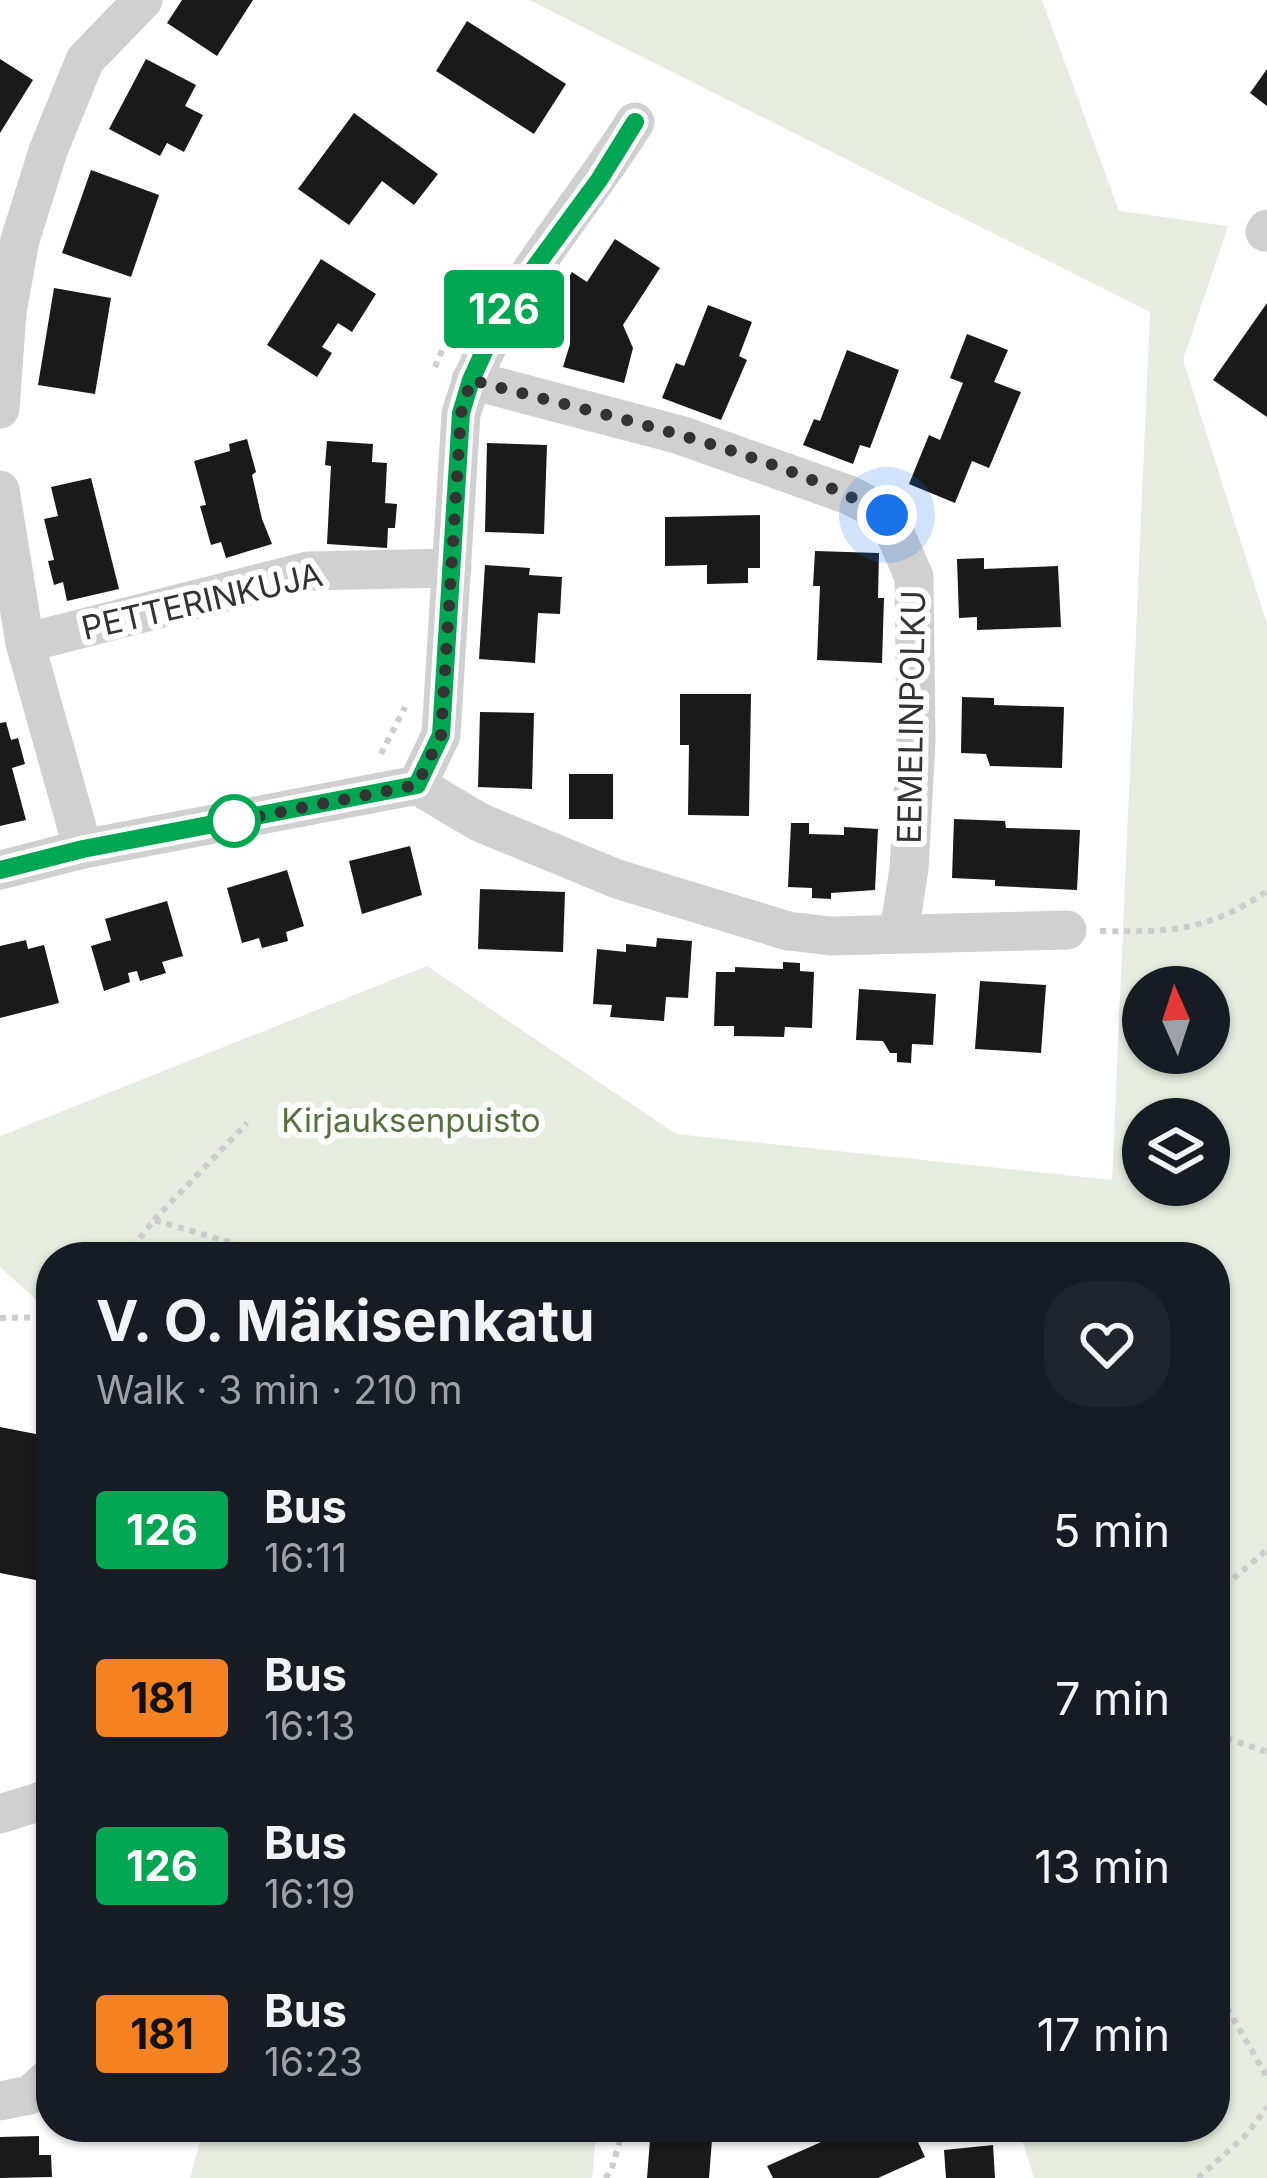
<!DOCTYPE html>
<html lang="en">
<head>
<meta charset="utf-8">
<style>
	body { margin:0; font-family:Inter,sans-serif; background:#20242c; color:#f1f3f6; height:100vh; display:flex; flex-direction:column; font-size:45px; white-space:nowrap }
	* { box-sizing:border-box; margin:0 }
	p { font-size:39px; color:#9ea1a6 }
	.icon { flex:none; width:66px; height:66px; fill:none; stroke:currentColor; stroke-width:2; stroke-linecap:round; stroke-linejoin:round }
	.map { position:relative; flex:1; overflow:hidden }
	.sheet { position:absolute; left:36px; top:1242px; width:1194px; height:900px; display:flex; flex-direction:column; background:#171b24; border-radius:48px; box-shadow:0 3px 9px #0004 }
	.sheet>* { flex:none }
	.badge { padding:0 24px; border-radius:9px; font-size:42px; line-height:78px }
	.needle { width:78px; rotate:357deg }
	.fabs { position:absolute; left:1122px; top:966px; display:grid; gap:24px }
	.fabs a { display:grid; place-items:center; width:108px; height:108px; border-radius:50%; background:#171b24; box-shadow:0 3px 9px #0004; font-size:60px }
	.you { position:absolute; width:60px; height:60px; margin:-30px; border:9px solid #fff; border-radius:50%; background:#1a73e8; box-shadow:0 0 0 18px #1a73e833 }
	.map>.badge { position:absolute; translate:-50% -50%; box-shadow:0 0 0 6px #fff }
	.round { display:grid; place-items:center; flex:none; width:126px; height:126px; border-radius:48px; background:#20242c }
	.head { display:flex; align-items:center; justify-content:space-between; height:204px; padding:0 60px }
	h1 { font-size:57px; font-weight:700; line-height:90px }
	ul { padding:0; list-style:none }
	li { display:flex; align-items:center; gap:36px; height:168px; padding:0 60px }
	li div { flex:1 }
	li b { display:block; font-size:45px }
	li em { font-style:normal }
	li .badge { min-width:132px; font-weight:700; text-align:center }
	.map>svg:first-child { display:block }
	.green { fill:#e6ecdf; fill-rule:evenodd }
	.building { fill:#1a1a1a }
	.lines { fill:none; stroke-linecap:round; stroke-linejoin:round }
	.path { stroke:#cdcdcd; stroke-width:6; stroke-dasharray:6 6; stroke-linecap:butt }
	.minor { stroke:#d0d0d0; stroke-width:39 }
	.line-casing { stroke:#fff; stroke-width:27 }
	.line { stroke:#00a651; stroke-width:18 }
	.walk { stroke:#333; stroke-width:12; stroke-dasharray:0 21.6 }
	.stop-dot { fill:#fff; stroke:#00a651; stroke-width:6 }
	.labels { text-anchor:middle; stroke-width:12; stroke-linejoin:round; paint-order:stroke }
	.street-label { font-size:33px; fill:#333; stroke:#fff }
	.park-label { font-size:33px; fill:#56703f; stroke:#fff }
</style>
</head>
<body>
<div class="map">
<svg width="1267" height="2178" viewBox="0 0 1267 2178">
	<rect width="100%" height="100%" fill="#fff"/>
	<!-- green -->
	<g class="green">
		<path d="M 529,0 L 1042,0 L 1119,211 L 1228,226 L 1183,360 L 1267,624 L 1267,2178 L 1034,2178 L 1018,2127 L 1215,2127 L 1215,1257 L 51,1257 L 51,1313 L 0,1267 L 0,1136 L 427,966 L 676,1134 L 1112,1180 L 1150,312 ZM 1209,987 L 1209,1053 L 1143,1053 L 1143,987 ZM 1209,1119 L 1209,1185 L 1143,1185 L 1143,1119 Z"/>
		<path d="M 204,2127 L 597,2127 L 592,2178 L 190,2178 Z"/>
	</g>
	<!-- building -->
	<g class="building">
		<path d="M 182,0 L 253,0 L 217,56 L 167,23 Z"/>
		<path d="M 467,21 L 566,84 L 534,134 L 436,71 Z"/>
		<path d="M 0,59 L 33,80 L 0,133 Z"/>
		<path d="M 146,59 L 196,85 L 185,106 L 203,115 L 184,152 L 167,143 L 160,156 L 109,129 Z"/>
		<path d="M 1267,69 L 1267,106 L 1250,93 Z"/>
		<path d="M 354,113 L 438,174 L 414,205 L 382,181 L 349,225 L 298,189 Z"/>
		<path d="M 91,170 L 159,195 L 131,277 L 62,253 Z"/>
		<path d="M 615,239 L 660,268 L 623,325 L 633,348 L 624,383 L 563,367 L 570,344 L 565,315 L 551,305 L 572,272 L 587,282 Z"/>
		<path d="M 321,259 L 376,294 L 352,332 L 338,323 L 322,347 L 332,353 L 317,377 L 267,345 Z"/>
		<path d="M 54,288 L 111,298 L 95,394 L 38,385 Z"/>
		<path d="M 1267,303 L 1267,417 L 1213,380 Z"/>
		<path d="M 708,305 L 752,322 L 739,356 L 747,360 L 721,420 L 662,398 L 676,363 L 684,366 Z"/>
		<path d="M 967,334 L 1008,350 L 994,382 L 1021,392 L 989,468 L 972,461 L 955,503 L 909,484 L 929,435 L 940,440 L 963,383 L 950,378 Z"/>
		<path d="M 847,350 L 899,370 L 870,448 L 860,445 L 853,464 L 803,445 L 814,419 L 820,421 Z"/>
		<path d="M 247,439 L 256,472 L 252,475 L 262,519 L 272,544 L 226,558 L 221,542 L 211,545 L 200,506 L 206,505 L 194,461 L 230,451 L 229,444 Z"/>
		<path d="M 327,441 L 373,444 L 372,462 L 387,463 L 385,503 L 397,504 L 395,528 L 388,528 L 387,548 L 327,544 L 331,466 L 325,465 Z"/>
		<path d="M 487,443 L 547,445 L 544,534 L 485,532 Z"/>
		<path d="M 91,478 L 119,589 L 67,601 L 63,582 L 54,585 L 48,561 L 54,560 L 44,519 L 58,516 L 51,487 Z"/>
		<path d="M 760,515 L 760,568 L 748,568 L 748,583 L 707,584 L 707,565 L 665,566 L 665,517 Z"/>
		<path d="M 815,551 L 879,553 L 878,598 L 884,598 L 882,663 L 817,660 L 820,586 L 813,586 Z"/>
		<path d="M 984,558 L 984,569 L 1058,566 L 1061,627 L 977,630 L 977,617 L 959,618 L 957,559 Z"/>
		<path d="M 485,565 L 530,568 L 529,575 L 562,577 L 560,614 L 538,613 L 535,663 L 479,659 Z"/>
		<path d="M 680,694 L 751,694 L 749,816 L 688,815 L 689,745 L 680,745 Z"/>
		<path d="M 962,697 L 994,698 L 994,705 L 1064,707 L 1062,768 L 990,766 L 986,754 L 961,753 Z"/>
		<path d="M 480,712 L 534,713 L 532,789 L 478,787 Z"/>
		<path d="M 6,722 L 11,740 L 18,738 L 25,764 L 12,768 L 26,820 L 0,826 L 0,723 Z"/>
		<rect x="569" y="774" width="44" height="45"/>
		<path d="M 954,819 L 1005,821 L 1006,828 L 1080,830 L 1077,890 L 995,886 L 995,880 L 952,878 Z"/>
		<path d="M 791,823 L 809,823 L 809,834 L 844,835 L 844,827 L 878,829 L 875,890 L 831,893 L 831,899 L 812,898 L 812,888 L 788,887 Z"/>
		<path d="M 410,846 L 422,895 L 362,914 L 349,861 Z"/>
		<path d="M 287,870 L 304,926 L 286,932 L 288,941 L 262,948 L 259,938 L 242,943 L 227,888 Z"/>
		<path d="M 480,889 L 565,892 L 563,952 L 478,949 Z"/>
		<path d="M 167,901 L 183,956 L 162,962 L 166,973 L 140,981 L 137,971 L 128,973 L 130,982 L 104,991 L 91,946 L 111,940 L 105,919 Z"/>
		<path d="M 657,938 L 692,941 L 688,998 L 666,997 L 664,1021 L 610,1017 L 612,1005 L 593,1004 L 597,949 L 626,952 L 626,944 L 656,947 Z"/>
		<path d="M 26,940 L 28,949 L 44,945 L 59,1003 L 0,1018 L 0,946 Z"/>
		<path d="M 783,962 L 800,963 L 800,971 L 814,972 L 812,1028 L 785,1027 L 784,1037 L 734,1036 L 734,1026 L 714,1026 L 716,972 L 735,972 L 735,967 L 783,969 Z"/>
		<path d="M 980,981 L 1046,985 L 1041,1053 L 975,1049 Z"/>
		<path d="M 859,989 L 936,994 L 933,1045 L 912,1044 L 911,1063 L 897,1062 L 897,1053 L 890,1053 L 883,1041 L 856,1040 Z"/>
		<path d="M 0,1427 L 51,1437 L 51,1583 L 0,1573 Z"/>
		<path d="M 651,2127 L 713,2127 L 709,2178 L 647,2178 Z"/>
		<path d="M 855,2127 L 911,2127 L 925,2157 L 878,2178 L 773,2178 L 767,2166 Z"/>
		<path d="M 39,2136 L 39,2155 L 51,2155 L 52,2177 L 0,2178 L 0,2137 Z"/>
		<path d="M 993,2145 L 995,2178 L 946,2178 L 944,2150 Z"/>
	</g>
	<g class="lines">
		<!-- path -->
		<g class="path">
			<path d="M 435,367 L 463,302 L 475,288"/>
			<path d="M 381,754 L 405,707"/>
			<path d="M 1100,931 C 1170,932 1207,932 1267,891"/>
			<path d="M 154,1220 L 247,1123"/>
			<path d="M 125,1257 L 154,1220 L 236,1244 L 258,1257"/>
			<path d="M 0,1318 L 51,1317"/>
			<path d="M 1215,1594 L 1267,1550"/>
			<path d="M 1215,1734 L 1267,1752"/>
			<path d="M 1215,1987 L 1267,2077"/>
			<path d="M 605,2178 L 611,2171 L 624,2127"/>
			<path d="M 1198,2178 L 1247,2134 L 1267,2107"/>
		</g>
		<!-- minor -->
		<g class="minor">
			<path d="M 1265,232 L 1267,229"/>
			<path d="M 471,380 L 680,435 L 849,495 L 887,515 L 914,577 L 916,741 L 909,869 L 899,932"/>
			<path d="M 0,409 L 7,312 L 20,240 L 48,151 L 85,60 L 143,0"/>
			<path d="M 0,490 L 25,643 L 83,849"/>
			<path d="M 25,643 L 308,571 L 452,568"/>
			<path d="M 417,785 L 479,822 L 617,879 L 788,931 L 831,936 L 1067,930"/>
			<path d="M 0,870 L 83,849 L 417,785 L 441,735 L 461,414 C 493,302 574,219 635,122"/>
			<path d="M 0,1814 L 51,1798"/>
			<path d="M 0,2101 L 30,2095 L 51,2076"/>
		</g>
	</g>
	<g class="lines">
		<defs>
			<path id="line" d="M 0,870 L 83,849 L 417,785 L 441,735 L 461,413 L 471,380 L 502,312 L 599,180 L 635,122"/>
		</defs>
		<!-- line casing -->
		<use href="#line" class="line-casing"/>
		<!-- line -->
		<use href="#line" class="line"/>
		<!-- walk -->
		<path class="walk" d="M 234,821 L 215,825 L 417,785 L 441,735 L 461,413 L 471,380 C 610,417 759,447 887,515"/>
	</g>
	<!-- markers -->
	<circle class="stop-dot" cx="234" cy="821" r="24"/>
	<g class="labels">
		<!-- street labels -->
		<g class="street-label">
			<text transform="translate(202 601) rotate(-13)" y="12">PETTERINKUJA</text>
			<text transform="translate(911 717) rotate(-89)" y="12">EEMELINPOLKU</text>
		</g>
		<!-- park labels -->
		<g class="park-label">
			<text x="411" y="1132">Kirjauksenpuisto</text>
		</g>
	</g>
</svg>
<div class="fabs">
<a><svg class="needle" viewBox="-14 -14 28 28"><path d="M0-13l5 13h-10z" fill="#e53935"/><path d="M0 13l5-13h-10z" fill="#9ea1a6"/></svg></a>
<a><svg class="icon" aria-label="layers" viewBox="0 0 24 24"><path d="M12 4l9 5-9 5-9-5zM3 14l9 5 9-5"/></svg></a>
</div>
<div class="you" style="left:887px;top:515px"></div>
<b class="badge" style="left:504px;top:309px;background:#00a651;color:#fff">126</b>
<section class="sheet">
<div class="head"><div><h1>V. O. Mäkisenkatu</h1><p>Walk · 3 min · 210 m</p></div><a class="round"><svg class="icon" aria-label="heart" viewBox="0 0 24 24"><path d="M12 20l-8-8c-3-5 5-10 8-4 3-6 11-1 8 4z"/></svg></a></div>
<ul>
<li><span class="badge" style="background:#00a651;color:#fff">126</span><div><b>Bus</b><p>16:11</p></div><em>5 min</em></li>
<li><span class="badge" style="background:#f58220;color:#111">181</span><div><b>Bus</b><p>16:13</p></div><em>7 min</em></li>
<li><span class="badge" style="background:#00a651;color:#fff">126</span><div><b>Bus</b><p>16:19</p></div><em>13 min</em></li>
<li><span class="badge" style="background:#f58220;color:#111">181</span><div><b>Bus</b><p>16:23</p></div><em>17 min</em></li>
</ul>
</section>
</div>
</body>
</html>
